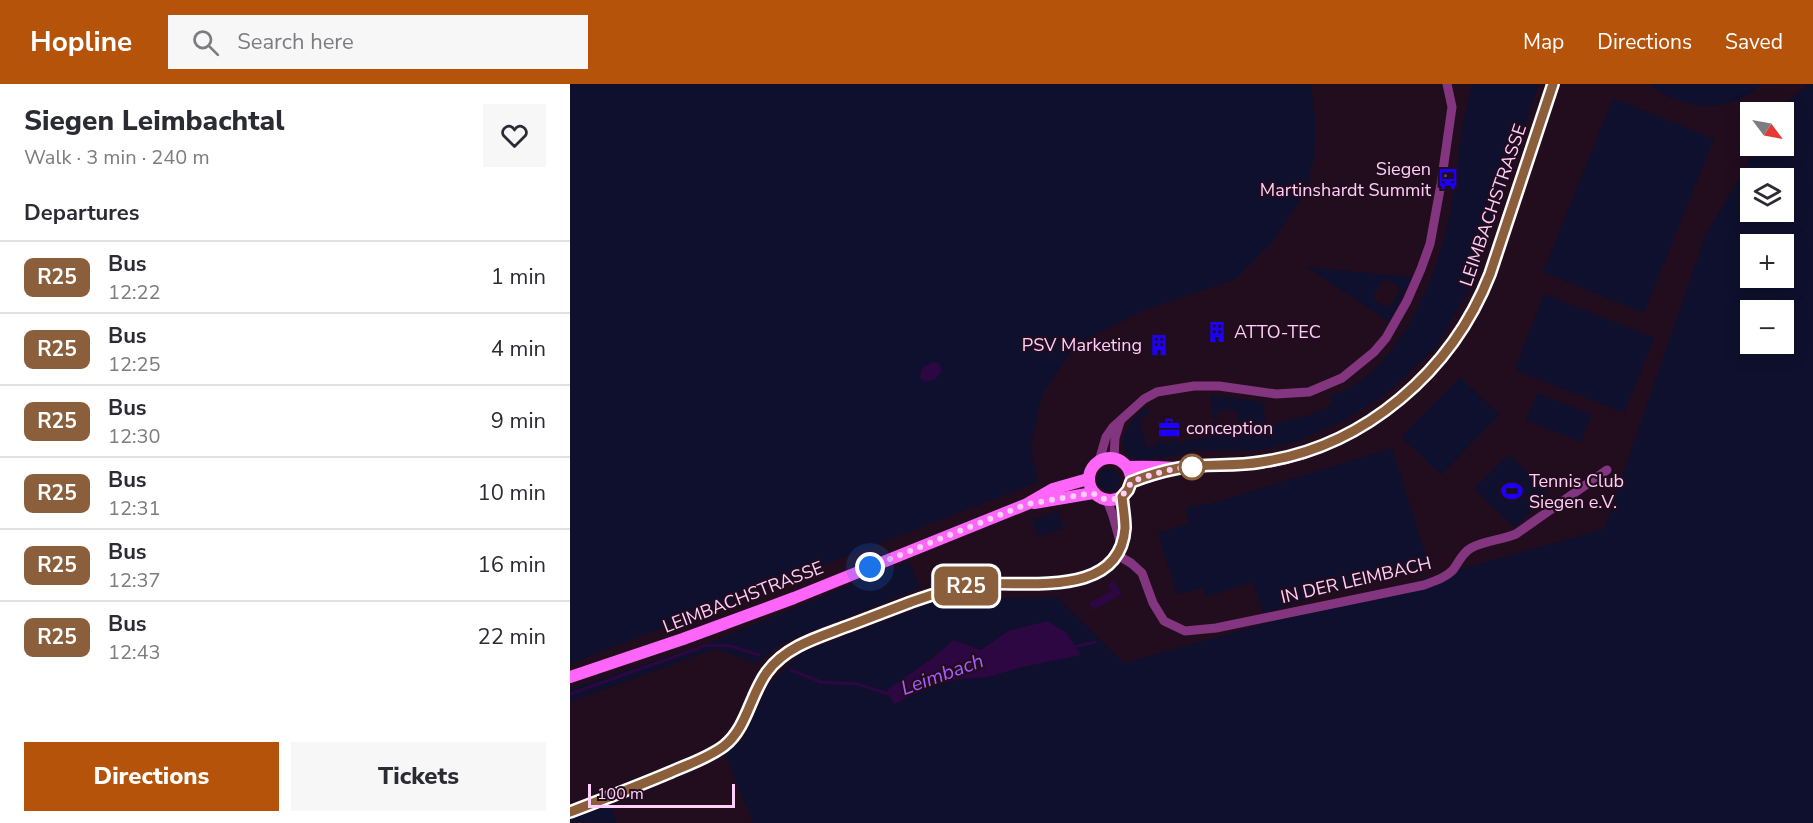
<!DOCTYPE html>
<html lang="en">
<head>
<meta charset="utf-8">
<style>
	body { margin:0; font-family:"Nunito Sans",sans-serif; background:#f7f7f7; color:#2b2b33; height:100vh; display:flex; flex-direction:column; font-size:22px; white-space:nowrap }
	* { box-sizing:border-box; margin:0 }
	p { font-size:20px; color:#7c7c81 }
	.icon { flex:none; width:33px; height:33px; fill:none; stroke:currentColor; stroke-width:2; stroke-linecap:round; stroke-linejoin:round }
	.map { position:relative; flex:1; overflow:hidden }
	.side { display:flex; flex-direction:column; background:#fff; width:570px }
	.side>* { flex:none }
	.badge { padding:0 12px; border-radius:9px; font-size:21px; line-height:39px }
	.needle { width:39px; rotate:122deg }
	.buttons { position:absolute; left:1170px; top:18px; display:grid; gap:12px }
	.buttons a { display:grid; place-items:center; width:54px; height:54px; border-radius:0px; background:#fff; box-shadow:0 3px 15px #0003; font-size:30px }
	.scale { position:absolute; left:18px; bottom:15px; width:147px; box-sizing:border-box; padding-left:6px; border:3px solid #ffcef9; border-top:0; font-size:16px; line-height:21px; white-space:nowrap; color:#ffcef9; -webkit-text-stroke:4px #220d1e; paint-order:stroke }
	.you { position:absolute; width:30px; height:30px; margin:-15px; border:4px solid #fff; border-radius:50%; background:#1a73e8; box-shadow:0 0 0 9px #1a73e833 }
	.map>.badge { position:absolute; translate:-50% -50%; box-shadow:0 0 0 3px #fff }
	h2 { padding:0 24px; font-size:22px; line-height:54px }
	.round { display:grid; place-items:center; flex:none; width:63px; height:63px; border-radius:0px; background:#f7f7f7 }
	.overview { display:flex; align-items:center; justify-content:space-between; height:102px; padding:0 24px }
	h1 { font-size:28px; font-weight:800; line-height:45px }
	.primary-button { display:flex; gap:12px; margin-top:auto; padding:12px 24px }
	.primary-button a { flex:1; height:69px; border-radius:0px; background:#b45309; color:#fff; font-size:24px; font-weight:800; line-height:69px; text-align:center }
	.primary-button a+a { background:#f7f7f7; color:#2b2b33 }
	ul { padding:0; list-style:none }
	li { display:flex; align-items:center; gap:18px; height:72px; padding:0 24px; border-top:2px solid #e1e1e2 }
	li div { flex:1 }
	li b { display:block; font-size:22px }
	li em { font-style:normal }
	li .badge { min-width:66px; font-weight:700; text-align:center }
	header { display:flex; align-items:center; gap:36px; box-sizing:border-box; height:84px; padding:0 30px; background:#b45309; color:#fff }
	header strong { font-size:28px }
	nav { display:flex; gap:33px; margin-inline-start:auto; font-size:21px }
	.search { width:420px; height:54px; background:#f7f7f7; display:flex; align-items:center; gap:15px; box-sizing:border-box; padding:0 21px; border-radius:0px; color:#7c7c81; font-size:22px }
	main { display:flex; flex:1; min-height:0 }
	.map>svg:first-child { display:block }
	.green { fill:#0f102d; fill-rule:evenodd }
	.water { fill:#2d0741 }
	.lines { fill:none; stroke-linecap:round; stroke-linejoin:round }
	.stream { stroke:#2d0741; stroke-width:3 }
	.street { stroke:#83367f; stroke-width:9 }
	.secondary { stroke:#ff65f9; stroke-width:12 }
	.line-casing { stroke:#fff; stroke-width:14 }
	.line { stroke:#8b5e3c; stroke-width:9 }
	.walk { stroke:#ffcef9; stroke-width:6; stroke-dasharray:0 10.8 }
	.stop-dot { fill:#fff; stroke:#8b5e3c; stroke-width:3 }
	.labels { text-anchor:middle; stroke-width:4.5; stroke-linejoin:round; paint-order:stroke }
	.poi-label { font-size:18px; fill:#ffcef9; stroke:#220d1e; text-anchor:start }
	.street-label { font-size:18px; fill:#ffcef9; stroke:#220d1e }
	.water-label { font-size:20px; font-style:italic; fill:#aa5cff; stroke:#220d1e }
</style>
</head>
<body>
<header>
<strong>Hopline</strong>
<div class="search"><svg class="icon" aria-label="search" viewBox="0 0 24 24"><circle cx="10" cy="10" r="6"/><path d="M15 15l6 6"/></svg>Search here</div>
<nav><a>Map</a><a>Directions</a><a>Saved</a></nav>
</header>
<main>
<section class="side">
<div class="overview"><div><h1>Siegen Leimbachtal</h1><p>Walk · 3 min · 240 m</p></div><a class="round"><svg class="icon" aria-label="heart" viewBox="0 0 24 24"><path d="M12 20l-8-8c-3-5 5-10 8-4 3-6 11-1 8 4z"/></svg></a></div>
<h2>Departures</h2>
<ul>
<li><span class="badge" style="background:#8b5e3c;color:#fff">R25</span><div><b>Bus</b><p>12:22</p></div><em>1 min</em></li>
<li><span class="badge" style="background:#8b5e3c;color:#fff">R25</span><div><b>Bus</b><p>12:25</p></div><em>4 min</em></li>
<li><span class="badge" style="background:#8b5e3c;color:#fff">R25</span><div><b>Bus</b><p>12:30</p></div><em>9 min</em></li>
<li><span class="badge" style="background:#8b5e3c;color:#fff">R25</span><div><b>Bus</b><p>12:31</p></div><em>10 min</em></li>
<li><span class="badge" style="background:#8b5e3c;color:#fff">R25</span><div><b>Bus</b><p>12:37</p></div><em>16 min</em></li>
<li><span class="badge" style="background:#8b5e3c;color:#fff">R25</span><div><b>Bus</b><p>12:43</p></div><em>22 min</em></li>
</ul>
<div class="primary-button"><a>Directions</a><a>Tickets</a></div>
</section>
<div class="map">
<svg width="1243" height="739" viewBox="0 0 1243 739">
	<rect width="100%" height="100%" fill="#220d1e"/>
	<!-- green -->
	<g class="green">
		<path d="M 0,0 L 741,0 L 745,32 L 745,68 L 736,108 L 701,160 L 666,195 L 572,227 L 505,261 L 472,311 L 461,362 L 468,398 L 0,580 Z"/>
		<path d="M 902,0 L 969,0 L 899,206 L 866,263 L 816,310 L 778,334 L 729,357 L 690,366 L 622,367 L 605,372 L 570,376 L 559,373 L 553,362 C 554,346 563,333 576,323 L 578,331 L 569,334 L 577,363 L 586,361 L 585,358 L 592,356 L 593,359 L 608,355 L 609,360 L 616,356 L 641,354 L 638,339 L 647,338 L 648,346 L 668,345 L 667,326 L 647,327 L 647,334 L 643,335 L 640,311 L 694,318 L 695,342 L 740,331 L 763,320 L 760,312 C 789,303 810,283 827,258 C 857,215 874,165 883,113 C 887,89 888,65 893,40 C 895,27 899,13 902,0 Z"/>
		<path d="M 1079,0 L 1191,0 C 1161,31 1111,27 1079,0 Z"/>
		<path d="M 1238,0 L 1243,0 L 1243,739 L 183,739 L 155,670 L 172,656 L 198,602 L 231,569 L 372,515 L 487,513 L 554,579 L 1034,445 L 1135,152 L 1188,62 L 1214,62 L 1214,28 L 1207,28 L 1210,24 ZM 1180,94 L 1214,94 L 1214,128 L 1180,128 ZM 1180,160 L 1214,160 L 1214,194 L 1180,194 ZM 1180,226 L 1214,226 L 1214,260 L 1180,260 ZM 438,547 L 452,583 L 418,593 L 390,595 L 359,603 L 324,620 L 346,587 L 383,556 L 411,566 Z"/>
		<path d="M 1043,14 L 1144,55 L 1074,229 L 973,188 Z"/>
		<path d="M 736,183 L 842,193 L 819,238 ZM 817,196 L 828,202 L 830,207 L 821,221 L 816,223 L 805,217 L 804,212 L 812,197 Z"/>
		<path d="M 974,210 L 1084,254 L 1054,329 L 948,287 L 946,282 Z"/>
		<path d="M 890,293 L 930,331 L 871,391 L 831,353 Z"/>
		<path d="M 967,309 L 1022,331 L 1011,358 L 956,336 Z"/>
		<path d="M 822,364 L 858,479 L 693,529 L 683,498 L 636,513 L 633,504 L 607,511 L 588,449 L 619,439 L 615,425 L 635,419 L 636,421 Z"/>
		<path d="M 939,370 L 979,409 L 945,444 L 904,405 Z"/>
		<circle cx="539" cy="396" r="11"/>
		<path d="M 488,427 L 494,444 L 468,453 L 462,436 Z"/>
		<path d="M 339,477 L 350,504 L 210,560 L 186,580 L 156,568 L 142,566 L 0,618 L 0,605 L 141,558 Z"/>
		<path d="M 35,720 L 42,725 L 47,739 L 0,738 L 0,733 Z"/>
	</g>
	<!-- water -->
	<g class="water">
		<path d="M 362,278 L 369,279 L 372,287 L 365,295 L 355,298 L 350,294 L 352,284 Z"/>
		<path d="M 544,497 L 552,510 L 523,526 L 519,519 L 541,507 L 538,500 Z"/>
		<path d="M 477,537 L 496,548 L 511,571 L 452,583 L 418,593 L 390,595 L 359,603 L 324,620 L 317,606 L 367,571 L 383,556 L 411,566 L 438,547 Z"/>
	</g>
	<g class="lines">
		<!-- stream -->
		<g class="stream">
			<path d="M 504,563 L 525,558"/>
			<path d="M 221,586 L 251,598 L 287,600 L 319,610 L 322,608"/>
			<path d="M 0,610 L 137,561 L 160,562 L 189,571"/>
		</g>
		<!-- street -->
		<g class="street">
			<path d="M 544,374 L 545,354 L 550,338"/>
			<path d="M 529,377 L 536,353 L 543,343 L 574,315 L 587,308 L 624,302 L 649,302 L 706,310 L 739,308 L 772,294 L 804,268 L 816,254 L 837,217 L 851,185 L 860,160 L 871,100 L 882,23 L 877,0"/>
			<path d="M 537,416 L 543,432 L 550,457"/>
			<path d="M 547,471 L 561,479 L 572,489 L 583,519 L 594,537 L 615,547 L 646,544 L 854,501 C 865,497 875,494 883,486 C 889,478 892,469 901,464 C 914,457 931,456 946,450 L 1037,386"/>
			<path d="M 0,728 L 127,677 L 155,661 L 164,651 L 175,635 L 184,611 L 198,586 L 208,576 L 229,561 L 368,508 L 411,500 L 496,498 L 524,491 L 537,484 L 547,471 L 555,445 L 552,413"/>
		</g>
		<!-- secondary -->
		<g class="secondary">
			<circle cx="540" cy="395" r="21"/>
			<path d="M 558,383 C 575,382 591,383 608,384 C 621,384 635,382 649,381 C 662,380 677,380 690,379 C 795,364 882,286 920,190 L 983,0"/>
			<path d="M 561,398 L 597,387"/>
			<path d="M 464,419 L 523,409"/>
			<path d="M 0,593 L 113,555 L 224,514 L 457,420 L 483,405 L 518,395"/>
		</g>
	</g>
	<g class="lines">
		<defs>
			<path id="line" d="M 0,728 C 34,715 68,702 101,688 C 119,680 138,674 154,662 C 177,644 180,611 197,588 C 216,562 249,553 278,542 C 299,534 320,526 341,518 C 364,510 387,502 411,500 C 459,497 550,514 555,444 C 555,434 553,423 552,413 L 558,406 L 561,398 C 576,392 593,387 609,384 C 636,379 664,383 691,378 C 795,363 882,287 920,190 L 983,0"/>
		</defs>
		<!-- line casing -->
		<use href="#line" class="line-casing"/>
		<!-- line -->
		<use href="#line" class="line"/>
		<!-- walk -->
		<path class="walk" d="M 300,483 L 457,420 L 523,409 C 538,421 554,416 561,398 C 580,391 605,383 622,383"/>
	</g>
	<!-- icons -->
	<defs>
		<symbol id="bus-bare" viewBox="-9 -9 18 18"><path d="M-5-6H5V4H4V6H2V4H-2V6H-4V4H-5ZM-3.5-4V0h7V-4ZM-3.5 1.2v1.5H-2V1.2ZM2 1.2v1.5H3.5V1.2Z" fill="#1c00f9" stroke="#220d1e" stroke-width="2.5" paint-order="stroke"/></symbol>
		<symbol id="building-bare" viewBox="-9 -9 18 18"><path d="M-4-6H4V6H1V3H-1V6H-4ZM-2.5-4.3h1.7v1.8h-1.7ZM.8-4.3h1.7v1.8H.8ZM-2.5-1h1.7V.8h-1.7ZM.8-1h1.7V.8H.8Z" fill="#1c00f9" stroke="#220d1e" stroke-width="2.5" paint-order="stroke"/></symbol>
		<symbol id="office-bare" viewBox="-9 -9 18 18"><path d="M-6-3h4V-5.5h4V-3h4V5H-6ZM-1-4.5V-3h2v-1.5ZM-6 0V1H6V0Z" fill="#1c00f9" stroke="#220d1e" stroke-width="2.5" paint-order="stroke"/></symbol>
		<symbol id="stadium-bare" viewBox="-9 -9 18 18"><path d="M0-5a6.5 5 0 1 0 0 10a6.5 5 0 1 0 0-10ZM-3.5-1.8h7v3.6h-7Z" fill="#1c00f9" stroke="#220d1e" stroke-width="2.5" paint-order="stroke"/></symbol>
	</defs>
	<g fill-rule="evenodd">
		<use href="#bus-bare" x="863" y="80" width="30" height="30"/>
		<use href="#building-bare" x="632" y="233" width="30" height="30"/>
		<use href="#building-bare" x="574" y="246" width="30" height="30"/>
		<use href="#office-bare" x="584" y="329" width="30" height="30"/>
		<use href="#stadium-bare" x="927" y="392" width="30" height="30"/>
	</g>
	<!-- markers -->
	<circle class="stop-dot" cx="622" cy="383" r="12"/>
	<g class="labels">
		<!-- poi labels -->
		<g class="poi-label">
			<text x="861" y="91" text-anchor="end">Siegen<tspan x="861" dy="21">Martinshardt Summit</tspan></text>
			<text x="664" y="254">ATTO-TEC</text>
			<text x="572" y="267" text-anchor="end">PSV Marketing</text>
			<text x="616" y="350">conception</text>
			<text x="959" y="403">Tennis Club<tspan x="959" dy="21">Siegen e.V.</tspan></text>
		</g>
		<!-- street labels -->
		<g class="street-label">
			<text transform="translate(923 121) rotate(-71)" y="6">LEIMBACHSTRASSE</text>
			<text transform="translate(786 496) rotate(-13)" y="6">IN DER LEIMBACH</text>
			<text transform="translate(173 513) rotate(-21)" y="6">LEIMBACHSTRASSE</text>
		</g>
		<!-- water labels -->
		<g class="water-label">
			<text transform="translate(372 590) rotate(-20)" y="7">Leimbach</text>
		</g>
	</g>
</svg>
<div class="buttons">
<a><svg class="needle" viewBox="-14 -14 28 28"><path d="M0-13l5 13h-10z" fill="#e53935"/><path d="M0 13l5-13h-10z" fill="#7c7c81"/></svg></a>
<a><svg class="icon" aria-label="layers" viewBox="0 0 24 24"><path d="M12 4l9 5-9 5-9-5zM3 14l9 5 9-5"/></svg></a>
<a>+</a>
<a>−</a>
</div>
<div class="scale">100 m</div>
<div class="you" style="left:300px;top:483px"></div>
<b class="badge" style="left:396px;top:502px;background:#8b5e3c;color:#fff">R25</b>
</div>
</main>
</body>
</html>
